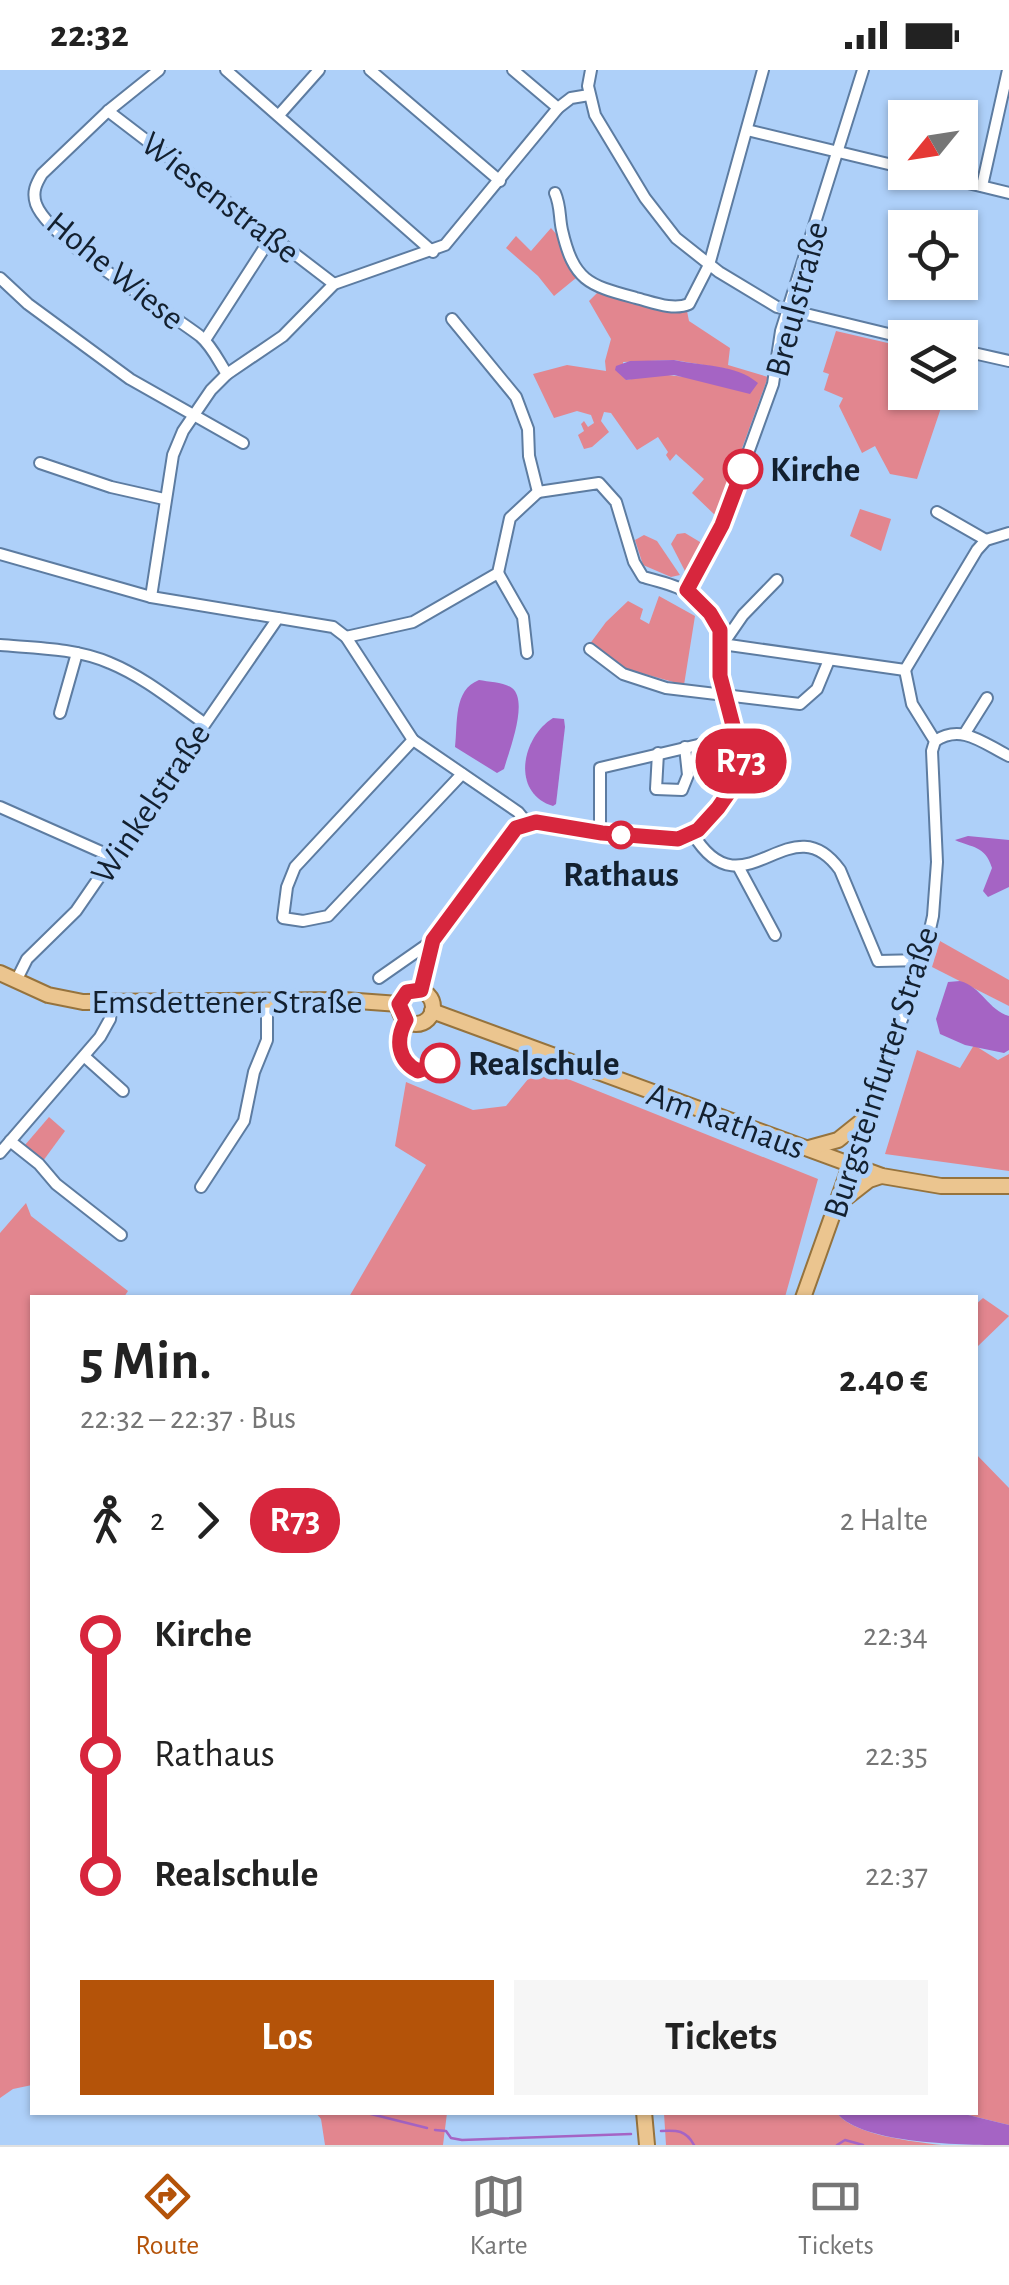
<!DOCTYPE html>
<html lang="de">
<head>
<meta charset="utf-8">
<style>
	body { margin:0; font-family:"Alegreya Sans",sans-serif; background:#f6f6f6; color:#222; height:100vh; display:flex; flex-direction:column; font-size:38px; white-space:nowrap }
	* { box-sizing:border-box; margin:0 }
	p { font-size:32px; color:#767676 }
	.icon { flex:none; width:55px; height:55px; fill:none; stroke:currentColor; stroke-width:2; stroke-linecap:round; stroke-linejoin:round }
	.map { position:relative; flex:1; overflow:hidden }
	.panel { position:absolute; left:30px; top:1225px; width:948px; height:820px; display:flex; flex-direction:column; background:#fff; border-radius:0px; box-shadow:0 2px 8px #0004 }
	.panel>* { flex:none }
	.badge { padding:0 20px; border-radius:32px; font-size:35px; line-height:65px }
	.needle { width:65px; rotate:240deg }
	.controls { position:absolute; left:888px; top:30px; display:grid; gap:20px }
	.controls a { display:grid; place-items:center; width:90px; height:90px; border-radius:0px; background:#fff; box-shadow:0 2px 8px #0004; font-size:50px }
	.map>.badge { position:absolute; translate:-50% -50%; box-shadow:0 0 0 5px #fff }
	.legs { display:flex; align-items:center; gap:15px; height:110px; padding:0 50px; font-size:32px }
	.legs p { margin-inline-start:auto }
	.summary { display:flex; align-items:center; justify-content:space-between; height:170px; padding:0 50px }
	h1 { font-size:55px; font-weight:700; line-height:75px }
	.cta { display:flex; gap:20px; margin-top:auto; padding:20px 50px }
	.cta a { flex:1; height:115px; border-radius:0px; background:#b45309; color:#fff; font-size:40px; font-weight:700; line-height:115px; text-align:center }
	.cta a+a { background:#f6f6f6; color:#222 }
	ul { padding:0 50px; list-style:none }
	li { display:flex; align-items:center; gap:35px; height:120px; font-size:38px }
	li i { display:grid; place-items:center; width:15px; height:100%; margin:0 12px; background:currentColor }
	li i::after { content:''; width:25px; height:25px; margin:-12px; border:8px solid; border-radius:50%; background:#fff }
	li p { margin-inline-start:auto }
	li:first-child i { background:linear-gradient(#0000 50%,currentColor 0) }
	li:last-child i { background:linear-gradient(currentColor 50%,#0000 0) }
	.status { display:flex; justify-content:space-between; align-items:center; height:70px; padding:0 50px; background:#fff; direction:ltr }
	.status svg { height:28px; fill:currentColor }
	.menu { display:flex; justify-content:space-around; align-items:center; height:140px; border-top:2px solid #e0e0e0; background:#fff; font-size:28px; color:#767676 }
	.menu a { display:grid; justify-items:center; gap:5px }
	.menu .current { color:#b45309 }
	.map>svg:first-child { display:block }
	.green { fill:#e2868f; fill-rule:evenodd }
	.water { fill:#a564c4 }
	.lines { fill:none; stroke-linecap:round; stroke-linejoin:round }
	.stream { stroke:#a564c4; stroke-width:2.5 }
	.minor-casing { stroke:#5d7ca1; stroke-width:14 }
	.major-casing { stroke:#96733d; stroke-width:18 }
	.minor { stroke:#fff; stroke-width:10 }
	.major { stroke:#ebc58f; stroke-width:14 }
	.line-1-casing { stroke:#fff; stroke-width:22 }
	.line-1 { stroke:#d7263d; stroke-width:15 }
	.stop-1-dot { fill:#fff; stroke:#d7263d; stroke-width:5 }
	.labels { text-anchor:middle; stroke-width:9; stroke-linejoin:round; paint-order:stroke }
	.street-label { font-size:35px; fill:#13202f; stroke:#aed0f9 }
	.stop-label { font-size:35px; font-weight:bold; fill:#13202f; stroke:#aed0f9; text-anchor:start }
</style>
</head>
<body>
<div class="status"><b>22:32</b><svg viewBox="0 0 49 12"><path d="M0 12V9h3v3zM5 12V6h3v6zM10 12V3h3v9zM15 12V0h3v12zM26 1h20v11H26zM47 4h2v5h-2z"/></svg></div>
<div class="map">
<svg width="1009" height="2075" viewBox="0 0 1009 2075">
	<rect width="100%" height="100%" fill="#aed0f9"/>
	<!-- green -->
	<g class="green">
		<path d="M 551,158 L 558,166 L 576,208 L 554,226 L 538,206 L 506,178 L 516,166 L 531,181 Z"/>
		<path d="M 598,222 L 687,241 L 689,251 L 730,278 L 728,295 L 768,307 L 717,447 L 692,423 L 704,409 L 676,384 L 670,391 L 666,385 L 668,382 L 658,367 L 637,380 L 611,343 L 604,342 L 601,351 L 609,362 L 592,377 L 584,379 L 578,365 L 584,361 L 581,354 L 584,351 L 588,357 L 594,353 L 591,345 L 577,341 L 554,348 L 533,304 L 567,295 L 606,301 L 605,291 L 611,269 L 589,231 ZM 674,290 L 727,299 L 685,307 L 659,304 L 626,310 L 623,292 Z"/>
		<path d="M 836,261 L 905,277 L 905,322 L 946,323 L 917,409 L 890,404 L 875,376 L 862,383 L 839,336 L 843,328 L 824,320 L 829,304 L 823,302 Z"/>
		<path d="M 860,439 L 891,449 L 881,481 L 850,466 Z"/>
		<path d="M 685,463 L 705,475 L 686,503 L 671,474 L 677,464 Z"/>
		<path d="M 644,465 L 657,471 L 680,505 L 671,507 L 643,495 L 635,470 Z"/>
		<path d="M 659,526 L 695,546 L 684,615 L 623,598 L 621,601 L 589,575 L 606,552 L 628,531 L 643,539 L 640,549 L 649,554 Z"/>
		<path d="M 940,871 L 1009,910 L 1009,936 L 932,897 Z"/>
		<path d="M 974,975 L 998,990 L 1009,984 L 1009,1101 L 885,1084 L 917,980 L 960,998 Z"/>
		<path d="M 538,997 L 818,1109 L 785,1227 L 349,1227 L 426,1095 L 395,1076 L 406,1012 L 473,1040 L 506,1036 Z"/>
		<path d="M 49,1047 L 65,1061 L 43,1091 L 25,1075 Z"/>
		<path d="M 26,1133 L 31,1146 L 128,1221 L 124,1227 L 32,1228 L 32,2015 L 13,2019 L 0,2028 L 0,1163 Z"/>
		<path d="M 983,1228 L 1009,1246 L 975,1279 L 975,1235 Z"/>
		<path d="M 975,1383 L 1009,1418 L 1009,2055 L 960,2043 L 975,2042 Z"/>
		<path d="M 316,2043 L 447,2043 L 443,2075 L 325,2075 L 321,2049 Z"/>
		<path d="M 664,2043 L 837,2043 C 852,2065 915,2072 942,2075 L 666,2075 Z"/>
	</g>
	<!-- water -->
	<g class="water">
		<path d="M 674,290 C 701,296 736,294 758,313 L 750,324 L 674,305 L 626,310 L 615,300 L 616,296 L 630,291 Z"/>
		<path d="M 479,610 C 489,612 504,612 512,618 C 529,631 509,681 504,699 L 497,703 L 455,677 C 458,653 453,620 479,610 Z"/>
		<path d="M 553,648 L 564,649 L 565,657 L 556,734 L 553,736 C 511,723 521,668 553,648 Z"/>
		<path d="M 968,766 L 1009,770 L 1009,817 L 988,827 L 983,821 L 992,798 C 985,775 972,778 955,770 Z"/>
		<path d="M 960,911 C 982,917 988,940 1009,946 L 1009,980 L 1004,983 L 965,975 L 940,964 L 936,949 L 948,912 Z"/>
		<path d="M 837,2043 L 960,2043 L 1009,2055 L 1009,2075 C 967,2075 862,2075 837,2043 Z"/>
	</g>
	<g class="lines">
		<!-- stream -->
		<g class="stream">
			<path d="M 367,2043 L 427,2058"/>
			<path d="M 435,2060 L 446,2061 L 451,2068 L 462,2070 L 631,2064"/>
			<path d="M 661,2061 C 677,2060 686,2060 694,2075"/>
			<path d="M 837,2075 L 845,2070 L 863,2075"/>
		</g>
		<defs>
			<g id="minor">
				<path d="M 159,0 L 108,41 L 42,104 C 36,114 32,122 36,134 C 50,171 165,239 200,266 C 212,276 219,292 227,304"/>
				<path d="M 226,0 L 433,182"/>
				<path d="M 370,0 L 500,111"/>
				<path d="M 513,0 L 558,38"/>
				<path d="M 591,0 L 588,16 L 595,45 L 645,128 L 676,168 L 719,202 L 777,237 L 905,268"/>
				<path d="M 108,41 L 334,214"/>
				<path d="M 279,45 L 319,0"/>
				<path d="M 747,60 L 905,98"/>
				<path d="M 923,102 L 1009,123"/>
				<path d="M 982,116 L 1008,0"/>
				<path d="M 555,123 C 561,137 559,147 562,160 C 574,212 589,215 636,228 C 652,232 673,241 689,234 L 709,195 L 763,0"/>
				<path d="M 0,208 L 28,234 L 130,309 L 243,373"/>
				<path d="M 452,249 L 516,327 L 528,359 L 529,386 L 538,422"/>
				<path d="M 205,270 L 272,166"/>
				<path d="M 960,280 L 1009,291"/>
				<path d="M 40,393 L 111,417 L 164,429"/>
				<path d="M 937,442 L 986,470"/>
				<path d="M 0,484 L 151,527 L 333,557 L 346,567 L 413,670 L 518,742 L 527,753"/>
				<path d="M 498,503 L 523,547 L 527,583"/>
				<path d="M 687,520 L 722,455 L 773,314 L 781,261 L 863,0"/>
				<path d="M 151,527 L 173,385 L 183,361 L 211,320 L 227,304 L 283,266 L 334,214 L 445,175 L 558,38 L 571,28 L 589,25"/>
				<path d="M 346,567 L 413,552 L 498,503 L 510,448 L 538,422"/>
				<path d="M 722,574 L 905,600"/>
				<path d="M 723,574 L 743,545 L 777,510"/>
				<path d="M 0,575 C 36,578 76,578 110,593 C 144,607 174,632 204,653"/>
				<path d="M 590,579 L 623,604 L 666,618 L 800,634 L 817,619 L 829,590"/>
				<path d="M 905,600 L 977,480 L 986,470 L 1009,463"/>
				<path d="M 60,643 L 77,583"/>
				<path d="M 965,663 L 987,628"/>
				<path d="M 413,670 L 295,797 L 287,817 L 283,848 L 303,851 L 328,846 L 462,704"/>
				<path d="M 935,671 C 962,653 984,674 1009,686"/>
				<path d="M 658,683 L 656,719 L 682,720 L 688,705 L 685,677"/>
				<path d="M 0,737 L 115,788"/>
				<path d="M 600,763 L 600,698 L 736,666"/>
				<path d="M 693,764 C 744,848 790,730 840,800 L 878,891 L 923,890"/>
				<path d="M 739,798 L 775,865"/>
				<path d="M 379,908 L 432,871"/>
				<path d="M 16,911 L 27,889 L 76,841 L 278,548"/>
				<path d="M 421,920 L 433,870 L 515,758 C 561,737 647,789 695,762 C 708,755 717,740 725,728 C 760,676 724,658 720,606 C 719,584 727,566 713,547 C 693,519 674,515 643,507 L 634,492 L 616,432 L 599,413 L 538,422"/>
				<path d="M 85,987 L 123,1021"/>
				<path d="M 10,1071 L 39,1094 L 56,1114 L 121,1165"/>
				<path d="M 0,1083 L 100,967 L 110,949 L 112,934"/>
				<path d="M 850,1096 L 923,890 L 933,846 L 937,792 L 932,681 L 935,671 L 912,634 L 905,600"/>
				<path d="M 201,1117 L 244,1051 L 254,1002 L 267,970 L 267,932"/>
			</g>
			<g id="major">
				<path d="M 0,903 L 48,925 L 83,932 L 344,930 L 399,934"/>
				<circle cx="416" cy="937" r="17"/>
				<path d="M 432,941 L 882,1106 L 941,1116 L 1009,1116"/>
				<path d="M 809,1078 L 838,1070 L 868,1046"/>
				<path d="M 837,1135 L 869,1110 L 881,1106"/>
				<path d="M 803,1228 L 850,1096"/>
				<path d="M 644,2042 L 647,2075"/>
			</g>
		</defs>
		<!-- minor casing -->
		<use href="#minor" class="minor-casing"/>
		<!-- major casing -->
		<use href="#major" class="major-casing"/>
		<!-- minor -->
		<use href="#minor" class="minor"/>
		<!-- major -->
		<use href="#major" class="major"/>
	</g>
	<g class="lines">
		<defs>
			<path id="line-1" d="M 440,993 L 418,1001 C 398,991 395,970 406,950 L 399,934 L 407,922 L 421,920 L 433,870 L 516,758 L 536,752 L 602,763 L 678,769 L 698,760 L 718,738 L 739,708 L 741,686 L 720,606 L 720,560 L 710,543 L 687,520 L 722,455 L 743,399"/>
		</defs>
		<!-- line-1 casing -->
		<use href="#line-1" class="line-1-casing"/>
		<!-- line-1 -->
		<use href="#line-1" class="line-1"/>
	</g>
	<!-- markers -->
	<g class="stop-1-dot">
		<circle cx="743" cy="399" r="18"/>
		<circle cx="621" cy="765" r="12"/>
		<circle cx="440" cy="993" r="18"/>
	</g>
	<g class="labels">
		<!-- street labels -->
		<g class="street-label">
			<text transform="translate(221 127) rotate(38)" y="12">Wiesenstraße</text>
			<text transform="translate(116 200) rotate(39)" y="12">Hohe Wiese</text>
			<text transform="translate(796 229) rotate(-75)" y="12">Breulstraße</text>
			<text transform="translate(150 733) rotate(-56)" y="12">Winkelstraße</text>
			<text x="227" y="943">Emsdettener Straße</text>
			<text transform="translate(880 1002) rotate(-72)" y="12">Burgsteinfurter Straße</text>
			<text transform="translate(726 1050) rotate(20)" y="12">Am Rathaus</text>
		</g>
		<!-- stop labels -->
		<g class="stop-label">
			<text x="770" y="411">Kirche</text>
			<text x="621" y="816" text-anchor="middle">Rathaus</text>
			<text x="468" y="1005">Realschule</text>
		</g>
	</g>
</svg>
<div class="controls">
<a><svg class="needle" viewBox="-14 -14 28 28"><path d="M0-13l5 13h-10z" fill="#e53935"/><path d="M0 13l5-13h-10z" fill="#767676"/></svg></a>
<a><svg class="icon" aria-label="locate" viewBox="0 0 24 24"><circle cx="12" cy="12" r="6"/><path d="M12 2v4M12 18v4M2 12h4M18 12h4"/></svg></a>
<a><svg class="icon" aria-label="layers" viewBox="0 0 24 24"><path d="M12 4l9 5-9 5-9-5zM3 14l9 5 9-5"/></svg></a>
</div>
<b class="badge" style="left:741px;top:691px;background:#d7263d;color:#fff">R73</b>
<section class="panel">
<div class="summary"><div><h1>5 Min.</h1><p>22:32 – 22:37 · Bus</p></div><b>2.40 €</b></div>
<div class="legs"><svg class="icon" aria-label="walk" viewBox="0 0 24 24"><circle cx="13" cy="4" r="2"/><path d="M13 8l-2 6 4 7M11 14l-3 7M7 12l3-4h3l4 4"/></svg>2<svg class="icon" aria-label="forward" viewBox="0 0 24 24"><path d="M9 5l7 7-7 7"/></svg><b class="badge" style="background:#d7263d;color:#fff">R73</b><p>2 Halte</p></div>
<ul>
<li><i style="color:#d7263d"></i><b>Kirche</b><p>22:34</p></li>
<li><i style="color:#d7263d"></i><span>Rathaus</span><p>22:35</p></li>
<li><i style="color:#d7263d"></i><b>Realschule</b><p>22:37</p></li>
</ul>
<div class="cta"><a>Los</a><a>Tickets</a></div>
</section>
</div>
<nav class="menu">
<a class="current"><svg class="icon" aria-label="directions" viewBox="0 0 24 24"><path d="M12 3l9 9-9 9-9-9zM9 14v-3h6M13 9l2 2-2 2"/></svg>Route</a>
<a><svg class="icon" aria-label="map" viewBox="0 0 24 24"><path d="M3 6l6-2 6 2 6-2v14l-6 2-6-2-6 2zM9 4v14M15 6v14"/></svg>Karte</a>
<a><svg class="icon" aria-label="tickets" viewBox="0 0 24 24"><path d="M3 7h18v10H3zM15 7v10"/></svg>Tickets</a>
</nav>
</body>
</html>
